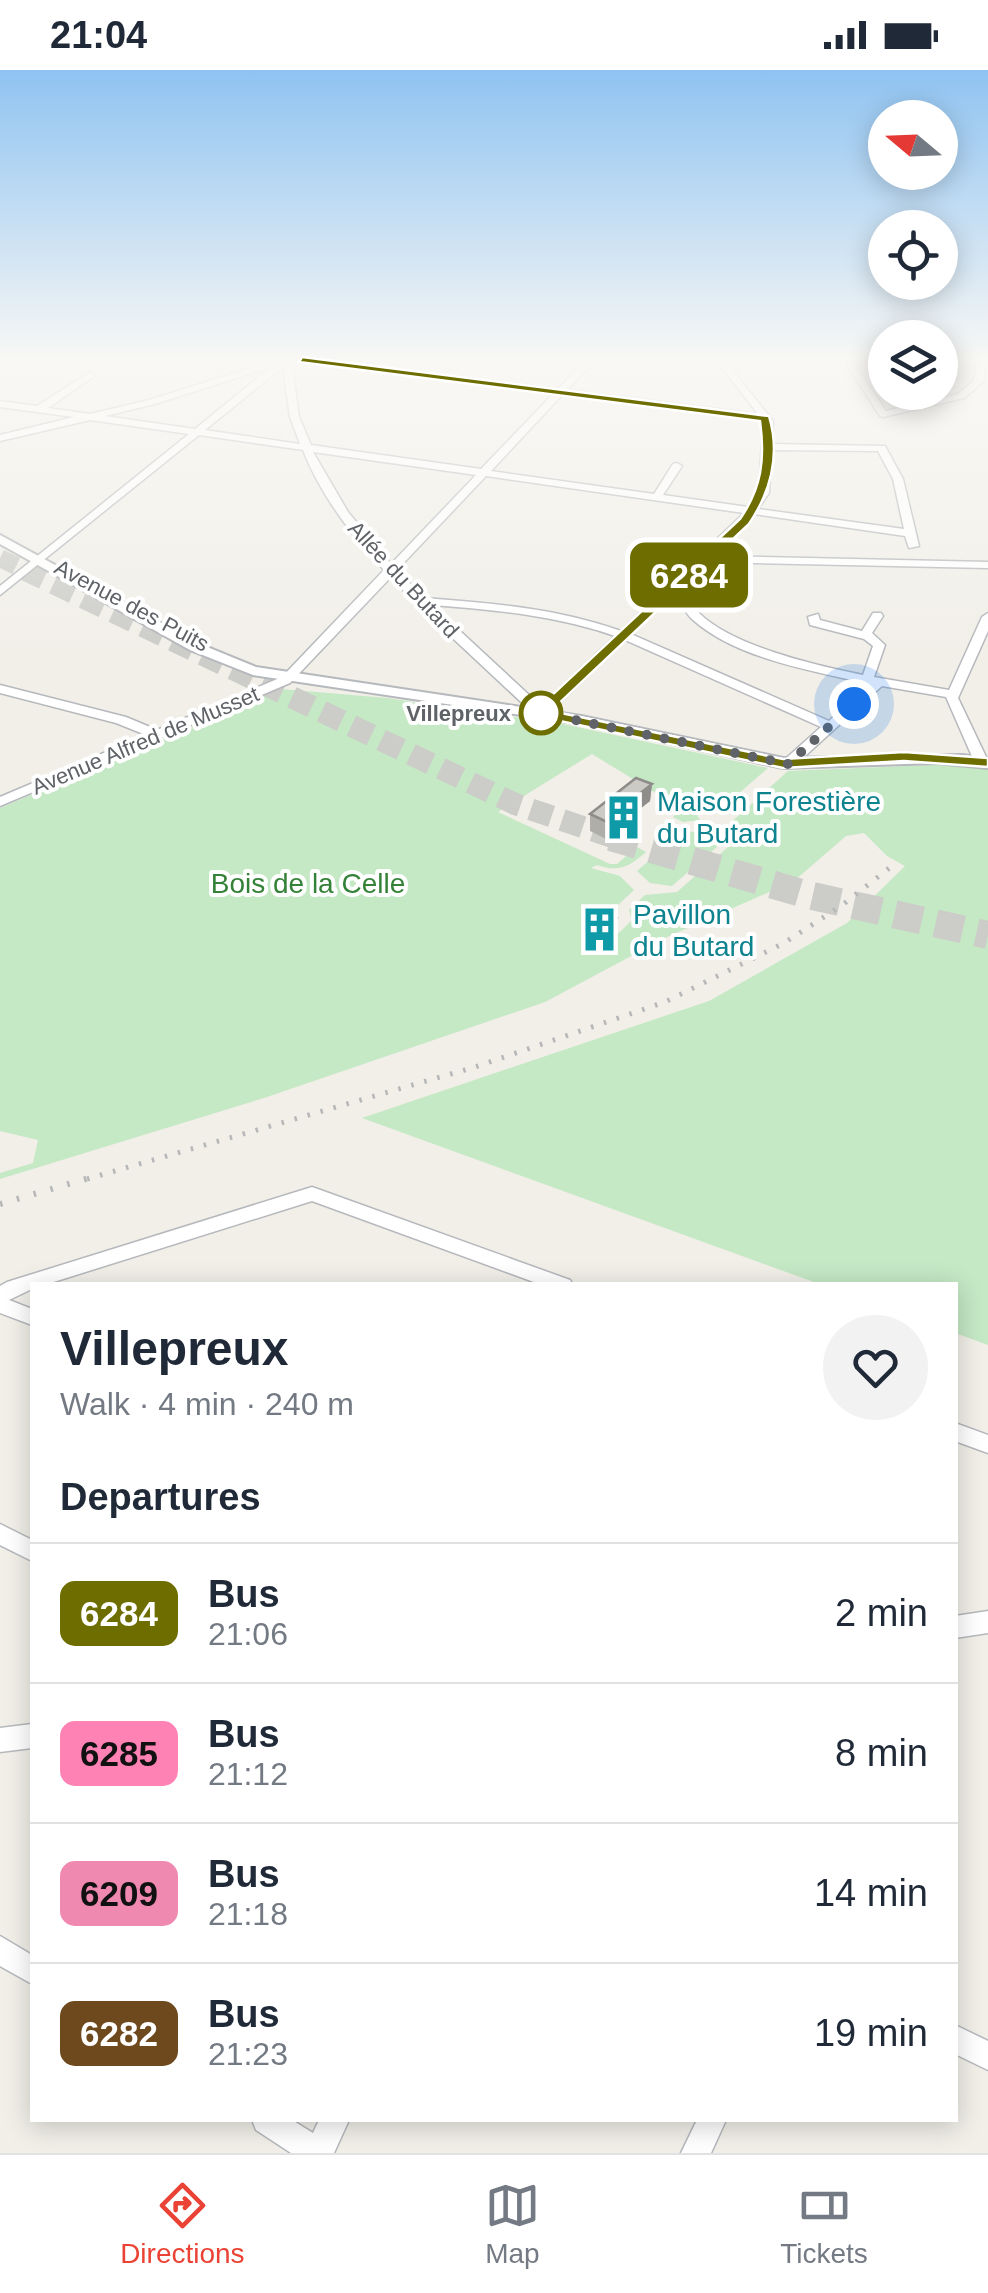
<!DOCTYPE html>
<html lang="en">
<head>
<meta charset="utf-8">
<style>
	body { margin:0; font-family:Arial,sans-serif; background:#f2f2f3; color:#1f2937; height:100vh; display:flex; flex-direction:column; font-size:38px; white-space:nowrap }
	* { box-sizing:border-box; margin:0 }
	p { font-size:32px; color:#747a83 }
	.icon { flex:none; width:55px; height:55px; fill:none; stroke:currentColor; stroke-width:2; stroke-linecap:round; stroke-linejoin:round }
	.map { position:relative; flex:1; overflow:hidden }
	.side { position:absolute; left:30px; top:1212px; width:928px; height:840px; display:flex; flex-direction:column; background:#fff; border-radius:0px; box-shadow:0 5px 25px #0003 }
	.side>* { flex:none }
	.badge { padding:0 20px; border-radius:15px; font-size:35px; line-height:65px }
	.needle { width:65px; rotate:289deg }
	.buttons { position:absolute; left:868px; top:30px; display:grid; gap:20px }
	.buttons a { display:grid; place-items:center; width:90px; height:90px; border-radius:50%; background:#fff; box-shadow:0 5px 25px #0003; font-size:50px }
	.you { position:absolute; width:50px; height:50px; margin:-25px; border:8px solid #fff; border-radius:50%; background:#1a73e8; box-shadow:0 0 0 15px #1a73e833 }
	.map>.badge { position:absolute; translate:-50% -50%; box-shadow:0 0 0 5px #fff }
	h2 { padding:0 30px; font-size:38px; line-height:90px }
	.round { display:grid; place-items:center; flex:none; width:105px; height:105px; border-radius:52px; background:#f2f2f3 }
	.summary { display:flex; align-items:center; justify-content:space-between; height:170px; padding:0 30px }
	h1 { font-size:48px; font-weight:600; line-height:75px }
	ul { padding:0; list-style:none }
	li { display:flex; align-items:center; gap:30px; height:140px; padding:0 30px; border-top:2px solid #e0e1e3 }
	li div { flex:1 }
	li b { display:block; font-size:38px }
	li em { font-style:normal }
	li .badge { min-width:110px; font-weight:700; text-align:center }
	.status { display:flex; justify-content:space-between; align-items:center; height:70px; padding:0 50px; background:#fff; direction:ltr }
	.status svg { height:28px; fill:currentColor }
	.tabs { display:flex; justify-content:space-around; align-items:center; height:140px; border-top:2px solid #e0e1e3; background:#fff; font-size:28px; color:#747a83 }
	.tabs a { display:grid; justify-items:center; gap:5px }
	.tabs .on { color:#ea4335 }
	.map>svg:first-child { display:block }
	.green { fill:#c5e8c5 }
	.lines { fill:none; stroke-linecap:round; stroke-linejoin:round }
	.motorway-tunnel-far2 { stroke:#ccccc8; stroke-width:18; stroke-dasharray:18 9; stroke-linecap:butt }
	.motorway-tunnel-far1 { stroke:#ccccc8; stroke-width:22; stroke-dasharray:22 11; stroke-linecap:butt }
	.motorway-tunnel { stroke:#ccccc8; stroke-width:28; stroke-dasharray:28 14; stroke-linecap:butt }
	.minor-casing { stroke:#b5b8bc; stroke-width:3 }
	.tertiary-casing { stroke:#b5b8bc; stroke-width:4 }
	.minor { fill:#fff; fill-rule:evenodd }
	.tertiary { fill:#fff; fill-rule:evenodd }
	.rail-far1 { stroke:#b6b7b8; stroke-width:5; stroke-dasharray:2.5 11; stroke-linecap:butt }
	.rail { stroke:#b6b7b8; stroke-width:6; stroke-dasharray:2.5 15; stroke-linecap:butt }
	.wall { fill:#afaea9 }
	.shaded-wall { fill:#8f8d8a }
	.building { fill:#cccac5; stroke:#8f8d8a; stroke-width:2.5 }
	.line { fill:#6e6e00; stroke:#fff; stroke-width:2.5 }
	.walk { stroke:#5f6368; stroke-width:10; stroke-dasharray:0 18 }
	.stop-dot { fill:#fff; stroke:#6e6e00; stroke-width:5 }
	.labels { text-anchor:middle; stroke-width:8; stroke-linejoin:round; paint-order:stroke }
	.far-street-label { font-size:22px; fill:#5f6368; stroke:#fff }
	.far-stop-label { font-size:22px; font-weight:bold; fill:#5f6368; stroke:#fff; text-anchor:end }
	.culture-label { font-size:28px; fill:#0d838f; stroke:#fff; text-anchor:start }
	.park-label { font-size:28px; fill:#348238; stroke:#fff }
</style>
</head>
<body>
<div class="status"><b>21:04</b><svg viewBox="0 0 49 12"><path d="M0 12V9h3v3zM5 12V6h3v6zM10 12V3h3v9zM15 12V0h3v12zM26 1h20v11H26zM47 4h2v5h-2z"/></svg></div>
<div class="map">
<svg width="988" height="2083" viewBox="0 0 988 2083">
	<rect width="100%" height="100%" fill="#f1efe8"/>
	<!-- green -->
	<g class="green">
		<path d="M 281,619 L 387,628 L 563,654 L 768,698 L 723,737 L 701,732 L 691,736 L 700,750 L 683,752 L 673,747 L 682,739 L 592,684 L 498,742 L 610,794 L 617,794 L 637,777 L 646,782 C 630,796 619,803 597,795 L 591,798 L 620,806 L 634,820 L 618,835 C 594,836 597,849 584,863 L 596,871 L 620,862 L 632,850 L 629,840 L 645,825 L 677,822 L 728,777 L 727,756 L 788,701 L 933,695 L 988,697 L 988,1275 L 955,1263 L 955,1215 L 822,1215 L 362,1048 L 709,931 L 847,853 L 905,796 L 887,786 L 864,763 L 846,766 L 794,811 L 665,868 L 545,932 L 264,1028 L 0,1109 L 0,1103 L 33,1093 L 38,1070 L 0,1061 L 0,738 Z"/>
		<path d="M 684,761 L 706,763 L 719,775 L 672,816 L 650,813 L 637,801 Z"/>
	</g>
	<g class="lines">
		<!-- motorway-tunnel-far2 -->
		<path class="motorway-tunnel-far2" d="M 0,488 L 29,502"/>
		<!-- motorway-tunnel-far1 -->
		<path class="motorway-tunnel-far1" d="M 24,499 L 515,734 L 618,769"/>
		<!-- motorway-tunnel -->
		<path class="motorway-tunnel" d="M 611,767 L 808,825 L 988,865"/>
		<defs>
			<g id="minor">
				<path d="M 297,290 L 319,290 L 558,319 L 586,290 L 595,290 L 567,320 L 758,344 L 716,290 L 800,290 L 796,293 L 728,295 L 773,351 L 772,374 L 885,376 L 903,409 L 919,476 L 909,478 L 905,466 L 754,444 L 714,486 L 988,492 L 988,498 L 707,492 L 682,516 C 689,524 692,535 699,543 C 732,576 817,596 863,605 L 873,576 L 864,569 L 810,555 L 808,547 L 818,544 L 820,550 L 862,561 L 873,543 L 881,543 L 883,546 L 872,563 L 885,575 L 874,607 L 949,620 L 982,547 L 988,543 L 988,561 L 958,628 L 988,691 L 981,695 L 974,691 L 946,627 L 882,616 L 793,697 L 783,697 L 783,691 L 821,657 L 625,570 L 546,646 L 536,646 L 415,533 L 391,507 L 290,613 L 0,736 L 0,727 L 146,665 L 116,653 L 0,623 L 0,615 L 126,647 L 157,660 L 282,607 L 384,500 C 352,466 320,424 303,380 L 199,365 L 0,525 L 0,516 L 189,364 L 90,350 L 0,371 L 0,365 L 74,347 L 0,337 L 0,331 L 37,336 L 90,302 L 95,305 L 93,307 L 48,338 L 90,344 L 149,330 L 273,291 L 292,294 L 299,347 L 311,375 L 481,399 L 553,324 ZM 271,297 L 195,359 L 105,346 L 155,334 ZM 283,297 L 290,347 L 300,374 L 205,360 ZM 562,325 L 763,351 L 759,423 L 748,437 L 663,425 L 682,396 L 677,393 L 673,394 L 654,424 L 491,401 ZM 771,380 L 878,381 L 893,409 L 904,459 L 758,439 L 769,423 ZM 313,382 L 476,405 L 391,494 L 348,442 ZM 486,406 L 744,443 L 621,561 C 557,538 491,533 424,528 L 397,500 ZM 675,523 C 681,531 684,542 692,549 C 736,589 814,601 869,614 L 829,651 L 631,564 ZM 432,535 C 495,540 555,545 615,566 L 541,636 Z"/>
				<path d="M 844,290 L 852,290 L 886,341 L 958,324 L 974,310 L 977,290 L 985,290 L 984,311 L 964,328 L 883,347 L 880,346 Z"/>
				<path d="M 312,1117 L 570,1210 L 573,1215 L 542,1215 L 312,1131 L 44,1215 L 32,1215 L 32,1219 L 9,1230 L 32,1239 L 32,1255 L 0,1243 L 0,1216 L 7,1212 Z"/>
				<path d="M 955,1353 L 988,1365 L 988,1383 L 955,1371 Z"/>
				<path d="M 0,1454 L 32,1470 L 32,1491 L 0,1475 Z"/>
				<path d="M 988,1541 L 988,1563 L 955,1568 L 955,1546 Z"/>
				<path d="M 32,1654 L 32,1678 L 0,1682 L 0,1658 Z"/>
				<path d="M 0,1866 L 32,1885 L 32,1914 L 0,1896 Z"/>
				<path d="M 955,1955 L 988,1971 L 988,2000 L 955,1984 Z"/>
				<path d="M 252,2050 L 292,2050 L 313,2063 L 319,2050 L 349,2050 L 334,2083 L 291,2083 L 256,2060 Z"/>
				<path d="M 697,2050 L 726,2050 L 711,2083 L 681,2083 Z"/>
			</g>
			<path id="tertiary" d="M 0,465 L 200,574 L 256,597 L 581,646 L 783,688 L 962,685 L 988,688 L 988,698 L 937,693 L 783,698 L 581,654 L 253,605 L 190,580 L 0,474 Z"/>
		</defs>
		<!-- minor casing -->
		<use href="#minor" class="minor-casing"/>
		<!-- tertiary casing -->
		<use href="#tertiary" class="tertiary-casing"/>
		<!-- minor -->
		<use href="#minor" class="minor"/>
		<!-- tertiary -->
		<use href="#tertiary" class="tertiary"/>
		<!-- rail-far1 -->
		<path class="rail-far1" d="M 87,1109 L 475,997 L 665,932 L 784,873 L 841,836 L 897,792"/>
		<!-- rail -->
		<path class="rail" d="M 0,1134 L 96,1106"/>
	</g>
	<!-- wall -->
	<g class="wall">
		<path d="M 652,714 L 650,731 L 622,753 L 622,757 L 606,769 L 590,761 L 590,744 Z"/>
		<path d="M 584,846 L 615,860 L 596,871 L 583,863 Z"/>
	</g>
	<!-- shaded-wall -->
	<g class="shaded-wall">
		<path d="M 652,714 L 650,731 L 622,753 L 622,757 L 606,769 L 607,752 L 620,739 Z"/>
		<path d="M 616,848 L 615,860 L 596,871 L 596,860 Z"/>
	</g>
	<!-- building -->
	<g class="building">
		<path d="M 636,708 L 652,714 L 620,739 L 623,740 L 607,752 L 590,744 Z"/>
		<path d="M 593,839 L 616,848 L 596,860 L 584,851 L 584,846 Z"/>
	</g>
	<!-- sky -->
	<linearGradient id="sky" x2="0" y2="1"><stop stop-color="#8fc3f1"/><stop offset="0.5" stop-color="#f9f8f5"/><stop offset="1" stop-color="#f9f8f5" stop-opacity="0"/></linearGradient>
	<rect width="988" height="581" fill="url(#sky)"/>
	<!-- line -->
	<path class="line" d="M 302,287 L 769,346 C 781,386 771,421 749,454 L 551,641 L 783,689 L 904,682 L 988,688 L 988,697 L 904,691 L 783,698 L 536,646 L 536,640 L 740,449 C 762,417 765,389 760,351 L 299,292 Z"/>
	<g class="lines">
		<!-- walk -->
		<path class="walk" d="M 541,643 L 788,694 L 854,634"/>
	</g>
	<!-- icons -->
	<defs>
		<symbol id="building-bare" viewBox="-9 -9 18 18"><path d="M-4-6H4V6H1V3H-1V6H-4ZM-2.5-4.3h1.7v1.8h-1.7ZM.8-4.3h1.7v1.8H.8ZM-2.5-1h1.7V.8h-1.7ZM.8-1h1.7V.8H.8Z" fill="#0f9aa8" stroke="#fff" stroke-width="2.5" paint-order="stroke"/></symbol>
	</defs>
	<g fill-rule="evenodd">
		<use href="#building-bare" x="592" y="716" width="63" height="63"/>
		<use href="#building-bare" x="568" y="828" width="63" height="63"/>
	</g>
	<!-- markers -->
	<circle class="stop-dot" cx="541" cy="643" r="20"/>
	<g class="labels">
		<!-- far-street labels -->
		<g class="far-street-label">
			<text transform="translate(404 509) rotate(47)" y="8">Allée du Butard</text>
			<text transform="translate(132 535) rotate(28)" y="8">Avenue des Puits</text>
			<text transform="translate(145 670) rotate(-23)" y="8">Avenue Alfred de Musset</text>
		</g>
		<!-- far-stop labels -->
		<g class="far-stop-label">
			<text x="511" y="651">Villepreux</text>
		</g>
		<!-- culture labels -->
		<g class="culture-label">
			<text x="657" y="741">Maison Forestière<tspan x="657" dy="32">du Butard</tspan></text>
			<text x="633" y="854">Pavillon<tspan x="633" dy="32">du Butard</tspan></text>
		</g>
		<!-- park labels -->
		<g class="park-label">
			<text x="308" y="823">Bois de la Celle</text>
		</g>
	</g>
</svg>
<div class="buttons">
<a><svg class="needle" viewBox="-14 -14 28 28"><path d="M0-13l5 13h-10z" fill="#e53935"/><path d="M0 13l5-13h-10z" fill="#747a83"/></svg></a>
<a><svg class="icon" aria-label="locate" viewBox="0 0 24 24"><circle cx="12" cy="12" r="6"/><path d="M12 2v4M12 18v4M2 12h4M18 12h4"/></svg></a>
<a><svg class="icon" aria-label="layers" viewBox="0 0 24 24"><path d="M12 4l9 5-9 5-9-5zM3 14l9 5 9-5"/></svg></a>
</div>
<div class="you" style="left:854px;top:634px"></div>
<b class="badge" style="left:689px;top:505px;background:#6e6e00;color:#fff">6284</b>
<section class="side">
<div class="summary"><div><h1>Villepreux</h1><p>Walk · 4 min · 240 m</p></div><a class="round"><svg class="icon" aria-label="heart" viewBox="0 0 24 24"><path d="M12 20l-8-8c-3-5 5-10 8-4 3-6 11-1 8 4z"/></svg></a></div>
<h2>Departures</h2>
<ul>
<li><span class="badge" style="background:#6e6e00;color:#fff">6284</span><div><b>Bus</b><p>21:06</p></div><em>2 min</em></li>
<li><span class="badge" style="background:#ff82b4;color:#111">6285</span><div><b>Bus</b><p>21:12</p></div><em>8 min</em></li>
<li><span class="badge" style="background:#f089af;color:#111">6209</span><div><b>Bus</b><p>21:18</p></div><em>14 min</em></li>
<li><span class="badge" style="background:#6e491e;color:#fff">6282</span><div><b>Bus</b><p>21:23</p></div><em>19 min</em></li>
</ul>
</section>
</div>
<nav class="tabs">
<a class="on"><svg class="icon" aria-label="directions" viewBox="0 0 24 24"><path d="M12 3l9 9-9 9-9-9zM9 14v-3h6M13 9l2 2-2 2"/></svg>Directions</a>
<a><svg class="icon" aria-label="map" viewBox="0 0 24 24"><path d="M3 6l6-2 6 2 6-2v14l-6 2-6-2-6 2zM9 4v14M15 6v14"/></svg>Map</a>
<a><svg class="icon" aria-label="tickets" viewBox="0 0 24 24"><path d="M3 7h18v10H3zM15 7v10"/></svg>Tickets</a>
</nav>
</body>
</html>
